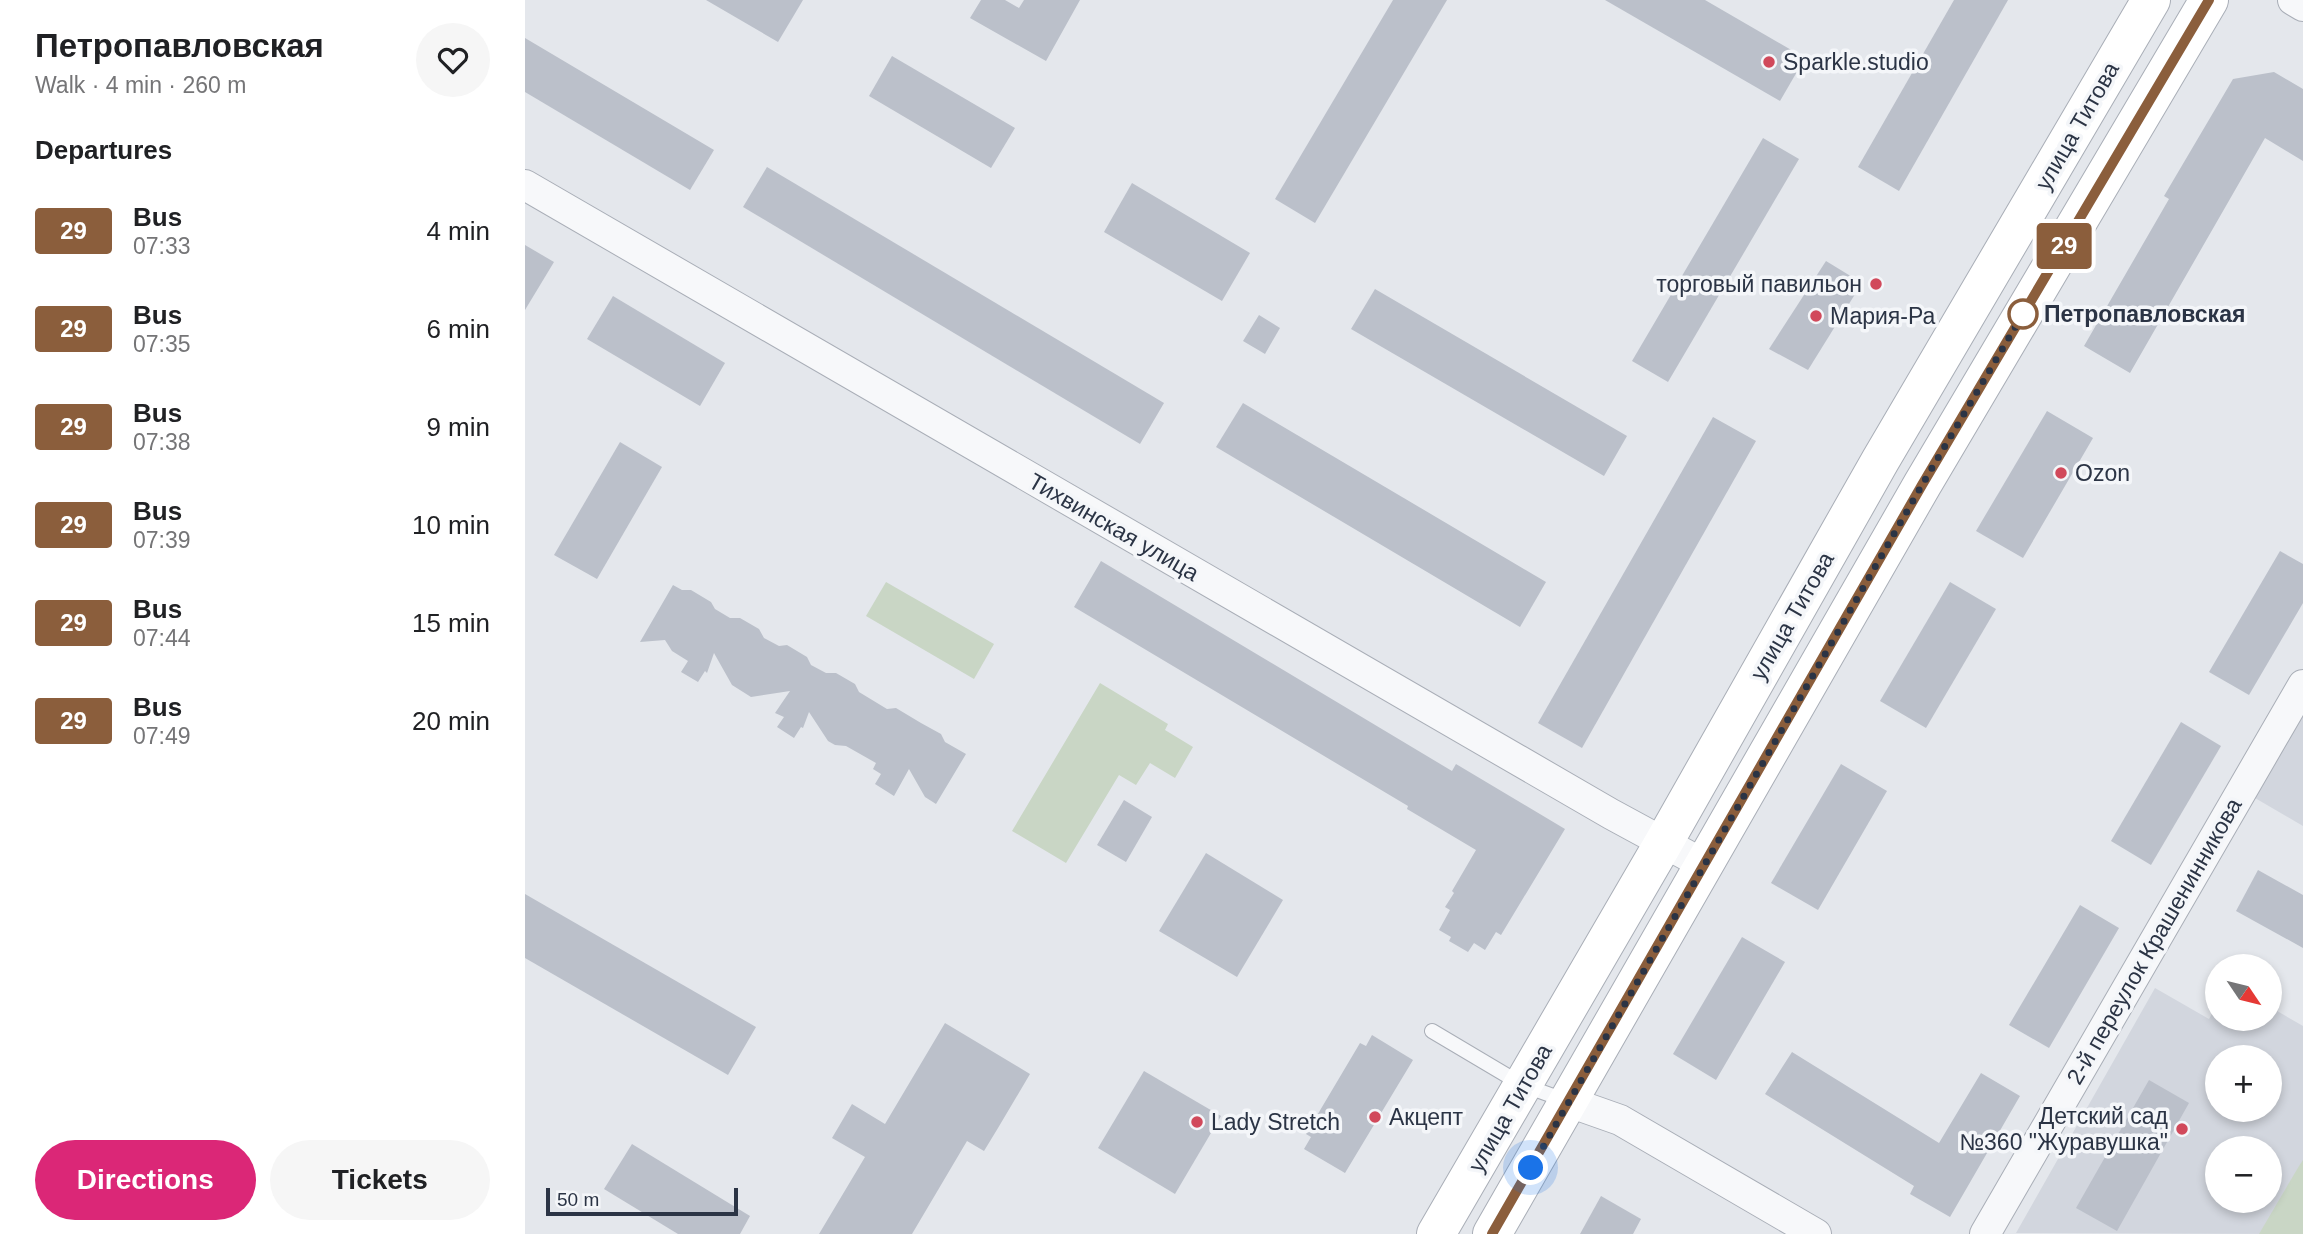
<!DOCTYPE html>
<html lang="en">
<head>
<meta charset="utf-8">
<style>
	body { margin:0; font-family:Helvetica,sans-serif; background:#f6f6f6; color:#202124; height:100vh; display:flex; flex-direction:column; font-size:26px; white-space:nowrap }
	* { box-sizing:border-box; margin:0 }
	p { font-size:23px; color:#757577 }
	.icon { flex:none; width:38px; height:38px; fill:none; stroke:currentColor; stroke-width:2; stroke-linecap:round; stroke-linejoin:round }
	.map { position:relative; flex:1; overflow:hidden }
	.sheet { display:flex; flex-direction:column; background:#fff; width:525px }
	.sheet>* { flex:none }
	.badge { padding:0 14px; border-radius:5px; font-size:24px; line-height:46px }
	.needle { width:46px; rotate:125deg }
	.fabs { position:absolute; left:1680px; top:954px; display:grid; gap:14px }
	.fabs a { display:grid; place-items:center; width:77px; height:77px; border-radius:50%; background:#fff; box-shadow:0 4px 10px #0003; font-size:35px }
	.scale { position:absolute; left:21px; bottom:18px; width:192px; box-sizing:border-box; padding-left:7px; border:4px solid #2b3445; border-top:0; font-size:19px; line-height:24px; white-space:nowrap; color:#2b3445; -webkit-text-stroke:5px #f4f6f9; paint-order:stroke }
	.you { position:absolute; width:35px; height:35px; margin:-18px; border:5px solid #fff; border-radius:50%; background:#1a73e8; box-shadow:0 0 0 10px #1a73e833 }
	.map>.badge { position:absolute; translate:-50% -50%; box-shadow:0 0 0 4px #fff }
	h2 { padding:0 35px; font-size:26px; line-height:63px }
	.round { display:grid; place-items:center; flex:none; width:74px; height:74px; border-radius:37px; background:#f6f6f6 }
	.head { display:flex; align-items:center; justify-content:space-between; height:119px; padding:0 35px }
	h1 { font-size:33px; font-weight:600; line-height:52px }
	.action { display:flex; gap:14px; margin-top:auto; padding:14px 35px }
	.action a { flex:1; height:80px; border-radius:42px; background:#db2777; color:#fff; font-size:28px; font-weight:600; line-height:80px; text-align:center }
	.action a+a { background:#f6f6f6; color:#202124 }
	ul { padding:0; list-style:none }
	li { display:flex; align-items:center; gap:21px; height:98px; padding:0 35px }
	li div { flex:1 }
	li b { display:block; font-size:26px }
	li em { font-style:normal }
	li .badge { min-width:77px; font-weight:700; text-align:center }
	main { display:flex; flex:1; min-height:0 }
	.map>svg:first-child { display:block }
	.built { fill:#d2d6de; fill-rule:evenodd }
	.green { fill:#c9d6c5 }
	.building { fill:#bbc0ca }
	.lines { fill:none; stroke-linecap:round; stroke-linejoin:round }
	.lane-casing { stroke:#a9aeb7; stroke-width:16 }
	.street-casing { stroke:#a9aeb7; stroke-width:32 }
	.secondary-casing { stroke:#a9aeb7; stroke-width:40 }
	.lane { stroke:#f7f8fa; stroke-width:14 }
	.street { stroke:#f7f8fa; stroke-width:30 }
	.secondary { stroke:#fff; stroke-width:38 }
	.line-casing { stroke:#fff; stroke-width:16 }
	.line { stroke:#8b5e3c; stroke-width:10 }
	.walk { stroke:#2b3445; stroke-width:7; stroke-dasharray:0 12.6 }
	.poi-dot { fill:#d1495b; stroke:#f4f6f9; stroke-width:2.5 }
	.stop-dot { fill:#fff; stroke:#8b5e3c; stroke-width:3.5 }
	.labels { text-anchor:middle; stroke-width:7; stroke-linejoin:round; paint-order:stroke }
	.poi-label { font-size:23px; fill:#2b3445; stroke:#f4f6f9; text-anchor:start }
	.street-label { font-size:23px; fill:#2b3445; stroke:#f4f6f9 }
	.stop-label { font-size:23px; font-weight:bold; fill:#2b3445; stroke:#f4f6f9; text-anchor:start }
</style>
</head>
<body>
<main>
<section class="sheet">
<div class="head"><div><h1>Петропавловская</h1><p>Walk · 4 min · 260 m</p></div><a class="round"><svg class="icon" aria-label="heart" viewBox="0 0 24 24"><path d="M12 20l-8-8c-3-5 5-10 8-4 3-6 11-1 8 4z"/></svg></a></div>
<h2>Departures</h2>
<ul>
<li><span class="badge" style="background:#8b5e3c;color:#fff">29</span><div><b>Bus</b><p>07:33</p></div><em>4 min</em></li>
<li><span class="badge" style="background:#8b5e3c;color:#fff">29</span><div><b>Bus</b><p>07:35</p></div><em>6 min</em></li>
<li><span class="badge" style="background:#8b5e3c;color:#fff">29</span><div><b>Bus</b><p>07:38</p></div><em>9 min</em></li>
<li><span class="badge" style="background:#8b5e3c;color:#fff">29</span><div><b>Bus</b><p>07:39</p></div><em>10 min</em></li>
<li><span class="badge" style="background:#8b5e3c;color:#fff">29</span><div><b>Bus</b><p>07:44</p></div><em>15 min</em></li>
<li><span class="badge" style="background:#8b5e3c;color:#fff">29</span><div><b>Bus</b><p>07:49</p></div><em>20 min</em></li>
</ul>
<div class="action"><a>Directions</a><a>Tickets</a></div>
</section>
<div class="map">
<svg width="1778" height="1234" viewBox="0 0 1778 1234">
	<rect width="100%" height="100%" fill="#e4e7ec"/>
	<!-- built -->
	<g class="built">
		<path d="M 1778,714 L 1778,826 L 1730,798 Z"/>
		<path d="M 1630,988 L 1684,1019 L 1692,1005 L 1692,1018 L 1745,1018 L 1745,1007 L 1778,1026 L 1778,1234 L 1491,1233 ZM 1692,1057 L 1745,1057 L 1745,1110 L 1692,1110 ZM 1692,1148 L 1745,1148 L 1745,1200 L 1692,1200 Z"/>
	</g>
	<!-- green -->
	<g class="green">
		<path d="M 361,582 L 469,644 L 449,679 L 341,616 Z"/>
		<path d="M 575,683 L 643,724 L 640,730 L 668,747 L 650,778 L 625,763 L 611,785 L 594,775 L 541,863 L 487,831 Z"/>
		<path d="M 1778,1160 L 1778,1234 L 1734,1234 L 1774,1166 Z"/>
	</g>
	<!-- building -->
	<g class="building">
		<path d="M 181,0 L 278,0 L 253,42 Z"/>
		<path d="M 456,0 L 480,0 L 494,8 L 499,0 L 555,0 L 521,61 L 445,18 Z"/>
		<path d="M 868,0 L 922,0 L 790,223 L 750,199 Z"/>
		<path d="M 1080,0 L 1180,0 L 1280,58 L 1255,101 Z"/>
		<path d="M 1429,0 L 1483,0 L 1374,191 L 1333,167 Z"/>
		<path d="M 0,38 L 189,150 L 165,190 L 0,92 Z"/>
		<path d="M 367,56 L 490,128 L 466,168 L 344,96 Z"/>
		<path d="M 1749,72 L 1778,89 L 1778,161 L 1740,138 L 1605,373 L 1559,346 L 1644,199 L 1639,196 L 1708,79 Z"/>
		<path d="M 1238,138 L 1274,159 L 1143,382 L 1107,361 Z"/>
		<path d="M 242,167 L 639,403 L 615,444 L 218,207 Z"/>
		<path d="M 607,183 L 725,253 L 697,301 L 579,232 Z"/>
		<path d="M 0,245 L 29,262 L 0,310 Z"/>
		<path d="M 1301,261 L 1337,283 L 1283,370 L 1244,349 Z"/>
		<path d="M 850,289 L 1102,436 L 1079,476 L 826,329 Z"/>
		<path d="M 88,296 L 200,363 L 175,406 L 62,339 Z"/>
		<path d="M 734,315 L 755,328 L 740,354 L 718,341 Z"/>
		<path d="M 718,403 L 1021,582 L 995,627 L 691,447 Z"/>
		<path d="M 1522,411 L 1568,438 L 1498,558 L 1451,531 Z"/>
		<path d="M 1188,417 L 1231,441 L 1057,748 L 1013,723 Z"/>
		<path d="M 95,442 L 137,467 L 72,579 L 29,555 Z"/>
		<path d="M 1755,551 L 1778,564 L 1778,603 L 1724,695 L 1684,672 Z"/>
		<path d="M 576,561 L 927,771 L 931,764 L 1040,829 L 976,935 L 971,932 L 960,950 L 949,943 L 943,952 L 924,941 L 926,937 L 914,930 L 925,910 L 920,907 L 929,893 L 927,891 L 951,850 L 882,809 L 883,806 L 549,607 Z"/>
		<path d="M 1425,582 L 1471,609 L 1401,728 L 1355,701 Z"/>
		<path d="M 148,585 L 157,590 L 166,590 L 186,602 L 190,609 L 205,618 L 215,618 L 234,629 L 239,638 L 254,646 L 262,645 L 282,657 L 286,665 L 301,673 L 311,673 L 330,684 L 334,692 L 362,709 L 371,708 L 396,723 L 416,734 L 420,742 L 441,754 L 411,804 L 400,797 L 384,769 L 369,796 L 350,784 L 356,774 L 348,769 L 351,763 L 321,746 L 310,745 L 303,741 L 284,712 L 278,728 L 276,727 L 269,738 L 252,727 L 259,717 L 250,713 L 265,691 L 226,697 L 207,685 L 189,653 L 182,673 L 180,671 L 173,682 L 156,672 L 163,661 L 147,651 L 140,640 L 115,642 Z"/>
		<path d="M 1656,722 L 1696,746 L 1626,865 L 1586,841 Z"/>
		<path d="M 1316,764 L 1362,791 L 1293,910 L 1246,883 Z"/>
		<path d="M 599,800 L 627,817 L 601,862 L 572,845 Z"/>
		<path d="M 681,853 L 758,900 L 712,977 L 634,931 Z"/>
		<path d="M 1733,870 L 1778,895 L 1778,948 L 1711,911 Z"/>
		<path d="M 0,894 L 231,1027 L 203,1075 L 0,958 Z"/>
		<path d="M 1555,905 L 1594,928 L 1524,1048 L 1484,1025 Z"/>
		<path d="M 1217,937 L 1260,962 L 1191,1080 L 1148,1054 Z"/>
		<path d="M 420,1023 L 505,1074 L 473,1128 L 459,1151 L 442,1141 L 387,1234 L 294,1234 L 340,1157 L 307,1138 L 327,1104 L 360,1124 Z"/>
		<path d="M 847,1035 L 888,1060 L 820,1173 L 779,1149 L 786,1137 L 781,1134 L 835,1043 L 841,1046 Z"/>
		<path d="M 1267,1052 L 1414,1143 L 1456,1073 L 1495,1096 L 1425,1217 L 1385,1194 L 1389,1186 L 1240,1094 Z"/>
		<path d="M 619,1071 L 696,1116 L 650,1194 L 573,1148 Z"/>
		<path d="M 1624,1080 L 1664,1103 L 1592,1231 L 1551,1208 Z"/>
		<path d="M 107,1144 L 225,1216 L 215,1234 L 153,1234 L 79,1189 Z"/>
		<path d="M 1076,1196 L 1116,1219 L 1108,1234 L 1055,1234 Z"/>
	</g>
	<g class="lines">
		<defs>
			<path id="lane" d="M 907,1031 L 998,1085 L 1042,1101"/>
			<g id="street">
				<path d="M 1768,0 L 1778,6"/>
				<path d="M 0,185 L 1086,814 L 1180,865"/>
				<path d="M 1044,1102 L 1095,1120 L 1291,1234"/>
				<path d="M 1460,1234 L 1778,685"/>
			</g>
			<g id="secondary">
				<path d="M 911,1234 L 1139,842 L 1355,461 L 1626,0"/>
				<path d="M 967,1234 L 1397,485 L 1684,0"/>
			</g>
		</defs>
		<!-- lane casing -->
		<use href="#lane" class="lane-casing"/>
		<!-- street casing -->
		<use href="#street" class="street-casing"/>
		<!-- secondary casing -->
		<use href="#secondary" class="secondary-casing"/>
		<!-- lane -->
		<use href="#lane" class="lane"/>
		<!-- street -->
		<use href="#street" class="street"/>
		<!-- secondary -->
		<use href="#secondary" class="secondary"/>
	</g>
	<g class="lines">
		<defs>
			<path id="line" d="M 967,1234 L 1397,485 L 1684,0"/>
		</defs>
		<!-- line casing -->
		<use href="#line" class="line-casing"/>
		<!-- line -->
		<use href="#line" class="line"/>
		<!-- walk -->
		<path class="walk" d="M 1006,1168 L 1397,485 L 1498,314"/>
	</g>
	<!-- markers -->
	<g class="poi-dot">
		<circle cx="1244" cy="62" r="7"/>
		<circle cx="1351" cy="284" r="7"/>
		<circle cx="1291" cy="316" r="7"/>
		<circle cx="1536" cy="473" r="7"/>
		<circle cx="850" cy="1117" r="7"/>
		<circle cx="672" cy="1122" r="7"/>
		<circle cx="1657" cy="1129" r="7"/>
	</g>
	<circle class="stop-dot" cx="1498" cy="314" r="14"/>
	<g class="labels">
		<!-- poi labels -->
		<g class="poi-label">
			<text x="1258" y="70">Sparkle.studio</text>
			<text x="1337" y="292" text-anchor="end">торговый павильон</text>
			<text x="1305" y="324">Мария-Ра</text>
			<text x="1550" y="481">Ozon</text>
			<text x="1643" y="1124" text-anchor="end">Детский сад<tspan x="1643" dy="26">№360 "Журавушка"</tspan></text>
			<text x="864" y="1125">Акцепт</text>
			<text x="686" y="1130">Lady Stretch</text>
		</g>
		<!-- street labels -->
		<g class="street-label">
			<text transform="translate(1552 126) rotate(-60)" y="8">улица Титова</text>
			<text transform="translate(589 527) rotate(30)" y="8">Тихвинская улица</text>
			<text transform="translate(1267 616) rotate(-60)" y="8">улица Титова</text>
			<text transform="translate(1629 941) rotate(-60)" y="8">2-й переулок Крашенинникова</text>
			<text transform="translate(985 1108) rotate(-60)" y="8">улица Титова</text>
		</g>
		<!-- stop labels -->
		<g class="stop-label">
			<text x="1519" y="322">Петропавловская</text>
		</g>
	</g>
</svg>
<div class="fabs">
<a><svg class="needle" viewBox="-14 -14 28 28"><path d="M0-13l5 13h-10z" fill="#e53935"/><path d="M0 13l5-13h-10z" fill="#757577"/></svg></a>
<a>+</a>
<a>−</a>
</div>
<div class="scale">50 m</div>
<div class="you" style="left:1006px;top:1168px"></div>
<b class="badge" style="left:1539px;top:246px;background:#8b5e3c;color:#fff">29</b>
</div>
</main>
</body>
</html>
